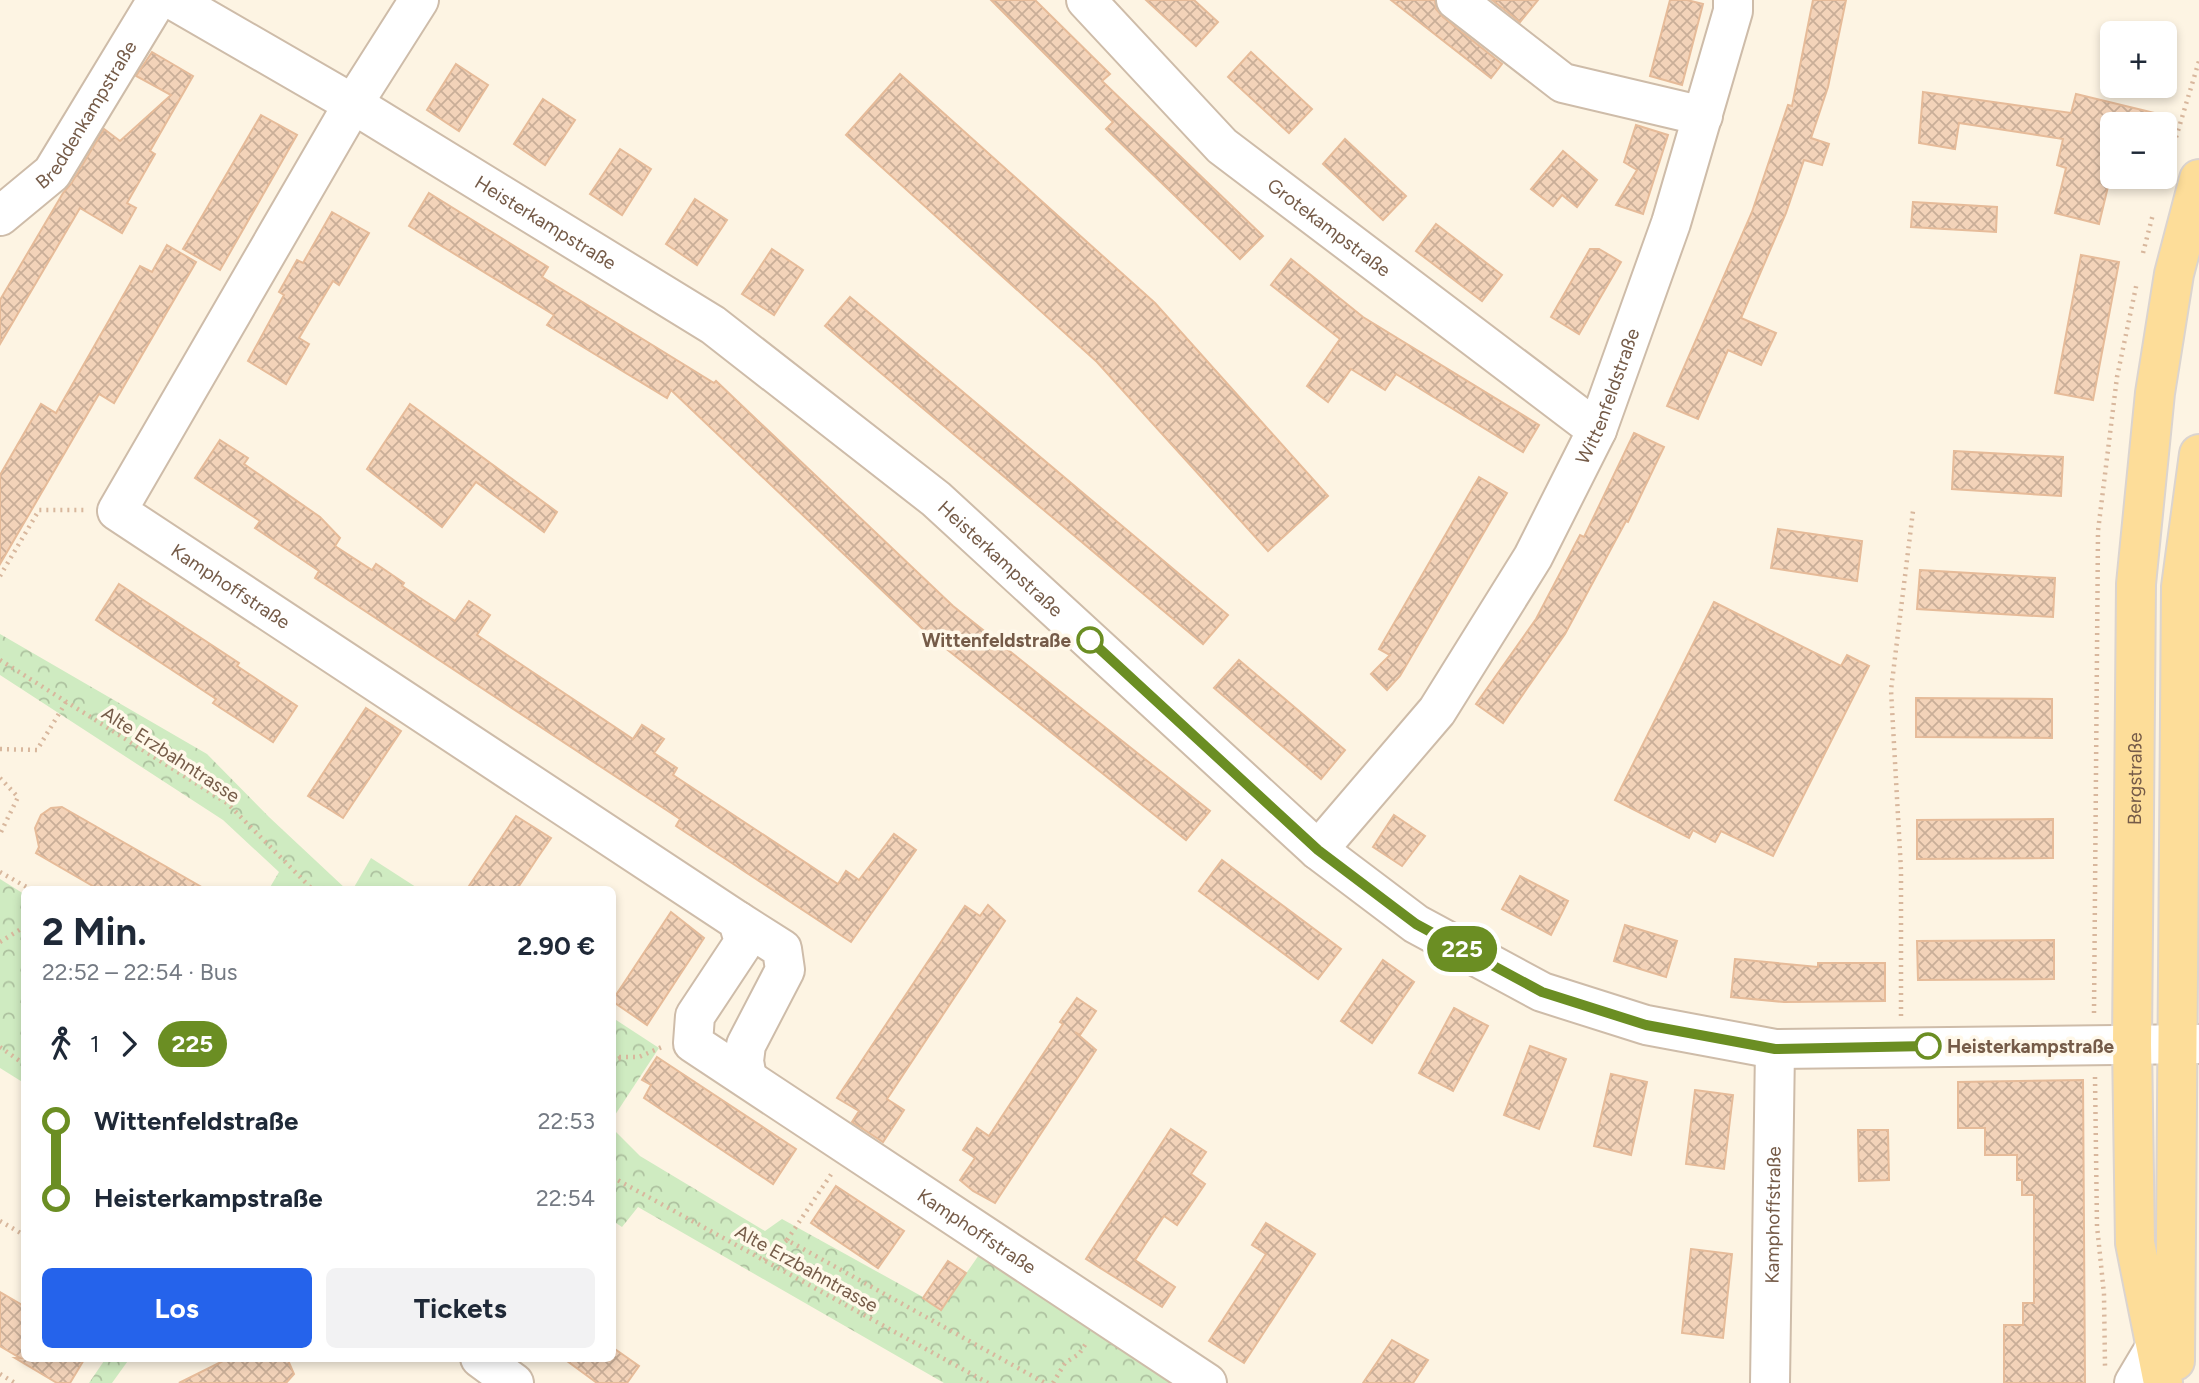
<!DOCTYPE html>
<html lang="de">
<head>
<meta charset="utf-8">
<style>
	body { margin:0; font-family:Figtree,sans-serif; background:#f2f2f3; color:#1f2937; height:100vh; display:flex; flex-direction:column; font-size:26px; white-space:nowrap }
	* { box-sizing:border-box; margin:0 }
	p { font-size:23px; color:#747a83 }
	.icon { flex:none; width:38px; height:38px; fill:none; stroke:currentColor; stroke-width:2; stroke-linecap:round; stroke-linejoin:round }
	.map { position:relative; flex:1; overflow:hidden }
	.sheet { position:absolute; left:21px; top:886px; width:595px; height:476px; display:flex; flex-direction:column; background:#fff; border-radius:10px; box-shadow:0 4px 10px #0003 }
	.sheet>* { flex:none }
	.badge { padding:0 14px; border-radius:23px; font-size:24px; line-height:46px }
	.buttons { position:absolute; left:2100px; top:21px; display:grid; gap:14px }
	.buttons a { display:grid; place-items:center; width:77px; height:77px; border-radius:10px; background:#fff; box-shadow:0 4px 10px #0003; font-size:35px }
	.map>.badge { position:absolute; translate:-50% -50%; box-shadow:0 0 0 4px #fff }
	.legs { display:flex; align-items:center; gap:10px; height:77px; padding:0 21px; font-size:23px }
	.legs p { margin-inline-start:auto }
	.headline { display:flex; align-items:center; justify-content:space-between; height:119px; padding:0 21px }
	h1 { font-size:38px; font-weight:700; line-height:52px }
	.primary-button { display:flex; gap:14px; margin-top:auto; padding:14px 21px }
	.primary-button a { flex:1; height:80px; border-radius:10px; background:#2563eb; color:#fff; font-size:28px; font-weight:700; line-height:80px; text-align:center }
	.primary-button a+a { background:#f2f2f3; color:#1f2937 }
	ul { padding:0 21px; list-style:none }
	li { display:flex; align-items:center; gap:24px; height:77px; font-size:26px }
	li i { display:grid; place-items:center; width:10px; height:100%; margin:0 9px; background:currentColor }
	li i::after { content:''; width:18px; height:18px; margin:-9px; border:5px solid; border-radius:50%; background:#fff }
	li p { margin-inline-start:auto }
	li:first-child i { background:linear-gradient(#0000 50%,currentColor 0) }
	li:last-child i { background:linear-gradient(currentColor 50%,#0000 0) }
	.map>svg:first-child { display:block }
	.forest { fill:url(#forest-crowns) }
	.building { fill:url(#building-cross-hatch); stroke:#e6bb99; stroke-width:2 }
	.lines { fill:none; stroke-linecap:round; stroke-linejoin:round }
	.minor-casing { stroke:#cebca9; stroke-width:42 }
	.major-casing { stroke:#dbd4cf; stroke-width:42 }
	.path { stroke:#d8b79d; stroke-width:4.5; stroke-dasharray:2 5; stroke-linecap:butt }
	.minor { stroke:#fff; stroke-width:38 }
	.major { stroke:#fddd99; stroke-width:38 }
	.line-1-casing { stroke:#fff; stroke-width:16 }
	.line-1 { stroke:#6b8e23; stroke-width:10 }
	.stop-1-dot { fill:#fff; stroke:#6b8e23; stroke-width:3.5 }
	.labels { text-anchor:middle; stroke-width:7; stroke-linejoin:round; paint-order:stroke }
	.street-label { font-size:19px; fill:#755b48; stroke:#fff8e9 }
	.stop-label { font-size:19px; font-weight:bold; fill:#755b48; stroke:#fff8e9; text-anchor:end }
</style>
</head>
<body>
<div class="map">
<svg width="2199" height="1383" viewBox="0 0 2199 1383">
	<defs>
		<pattern id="forest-crowns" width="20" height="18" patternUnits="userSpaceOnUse" patternTransform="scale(1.75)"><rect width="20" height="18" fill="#cfebc1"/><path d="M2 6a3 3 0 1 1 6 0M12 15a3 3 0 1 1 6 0" fill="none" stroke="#adc19f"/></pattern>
		<pattern id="building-cross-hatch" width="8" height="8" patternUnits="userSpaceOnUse" patternTransform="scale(1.75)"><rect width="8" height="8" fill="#f3d3b9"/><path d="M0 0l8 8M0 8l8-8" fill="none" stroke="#c9ae98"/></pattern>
	</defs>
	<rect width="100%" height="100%" fill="#fdf4e3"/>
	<!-- forest -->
	<g class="forest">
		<path d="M 0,634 L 207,754 L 269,817 L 346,889 L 269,889 L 279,872 L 223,820 L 0,675 Z"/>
		<path d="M 371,858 L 419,889 L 353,889 Z"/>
		<path d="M 0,879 L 24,894 L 24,1083 L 0,1068 Z"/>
		<path d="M 613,1018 L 659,1048 L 613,1118 Z"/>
		<path d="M 612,1128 L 640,1156 L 765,1231 L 782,1219 L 923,1297 L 940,1311 L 981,1252 L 1046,1296 L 1048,1302 L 1171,1383 L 944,1383 L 638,1207 L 622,1227 L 613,1221 Z"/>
		<path d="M 106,1358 L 130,1358 L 112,1383 L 89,1383 Z"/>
	</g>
	<!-- building -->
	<g class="building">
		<path d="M 991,0 L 1035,0 L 1110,74 L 1102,81 L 1263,236 L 1240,259 L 1106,129 L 1113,122 Z"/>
		<path d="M 1146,0 L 1194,0 L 1218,22 L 1196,46 Z"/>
		<path d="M 1391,0 L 1435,0 L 1436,9 L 1443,17 L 1502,64 L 1491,78 Z"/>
		<path d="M 1492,0 L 1538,0 L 1520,22 Z"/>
		<path d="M 1670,0 L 1687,0 L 1703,4 L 1682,85 L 1650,76 Z"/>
		<path d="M 1813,0 L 1846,0 L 1828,87 L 1811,138 L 1829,144 L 1822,165 L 1804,160 L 1786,213 L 1741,318 L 1776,333 L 1761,365 L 1728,350 L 1698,419 L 1667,406 L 1752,212 L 1788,105 L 1792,106 Z"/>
		<path d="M 152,52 L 193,76 L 150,151 L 155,154 L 127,203 L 136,208 L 122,233 L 80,208 L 0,344 L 0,300 L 63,193 L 71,184 L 104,129 L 120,141 L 171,95 L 136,76 Z"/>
		<path d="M 1251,52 L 1312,109 L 1289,133 L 1228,77 Z"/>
		<path d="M 456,64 L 488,85 L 459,131 L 427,110 Z"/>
		<path d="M 900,74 L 1155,303 L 1328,496 L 1268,551 L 1097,362 L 846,135 Z"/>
		<path d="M 1923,92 L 2071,113 L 2076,94 L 2167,116 L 2166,124 L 2112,124 L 2112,170 L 2099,224 L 2055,213 L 2066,168 L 2057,165 L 2063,139 L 1959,123 L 1955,149 L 1919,143 Z"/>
		<path d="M 543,99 L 575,120 L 545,165 L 514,144 Z"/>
		<path d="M 261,115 L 297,135 L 220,270 L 183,249 Z"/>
		<path d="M 1636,125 L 1668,135 L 1643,214 L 1616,205 L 1637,170 L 1624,162 Z"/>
		<path d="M 1345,139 L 1406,196 L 1383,220 L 1323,164 Z"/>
		<path d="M 620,149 L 651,169 L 622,215 L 590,194 Z"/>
		<path d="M 1563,151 L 1597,180 L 1577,207 L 1562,195 L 1553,206 L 1531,189 Z"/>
		<path d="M 429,193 L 548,267 L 542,277 L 714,383 L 716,381 L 953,606 L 1210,811 L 1186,840 L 929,635 L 671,390 L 667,398 L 547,325 L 554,315 L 409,226 Z"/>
		<path d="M 695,199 L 727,220 L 697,265 L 666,244 Z"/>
		<path d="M 1913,202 L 1997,207 L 1996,232 L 1911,227 Z"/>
		<path d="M 332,212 L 369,233 L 339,285 L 333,281 L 299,338 L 309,344 L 286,384 L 248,361 L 284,295 L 279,292 L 297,260 L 303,263 Z"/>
		<path d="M 1436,224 L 1502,275 L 1482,301 L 1416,251 Z"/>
		<path d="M 167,245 L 196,262 L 114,403 L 99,394 L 0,564 L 0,475 L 41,404 L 56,413 L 140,266 L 152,272 Z"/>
		<path d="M 772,249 L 803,270 L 774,315 L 742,294 Z"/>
		<path d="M 1590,249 L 1599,249 L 1621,262 L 1579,334 L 1551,317 Z"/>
		<path d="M 2081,255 L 2119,262 L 2093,400 L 2055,393 Z"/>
		<path d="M 1291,259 L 1363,317 L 1539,425 L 1523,452 L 1396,374 L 1385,390 L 1351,369 L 1328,402 L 1307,386 L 1340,339 L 1271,285 Z"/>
		<path d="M 850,297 L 1228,615 L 1203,644 L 825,326 Z"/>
		<path d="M 410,404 L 557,512 L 544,532 L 476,482 L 442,527 L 367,469 Z"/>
		<path d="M 1634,433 L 1664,447 L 1628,522 L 1626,521 L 1565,634 L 1503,723 L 1476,704 L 1536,619 L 1580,535 L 1584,537 Z"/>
		<path d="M 220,440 L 248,458 L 244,464 L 320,517 L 340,538 L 335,546 L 372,570 L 376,564 L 404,583 L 402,586 L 455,621 L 469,601 L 490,615 L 477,635 L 633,739 L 642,725 L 664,739 L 654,753 L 677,768 L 673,775 L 838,884 L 846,871 L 859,880 L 894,834 L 916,850 L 851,942 L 676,826 L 680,819 L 315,578 L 319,571 L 255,528 L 260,521 L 195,478 Z"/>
		<path d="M 1954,451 L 2063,457 L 2061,496 L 1952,489 Z"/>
		<path d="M 1479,477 L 1507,493 L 1400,676 L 1387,690 L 1371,674 L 1390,655 L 1379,649 Z"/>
		<path d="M 1778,529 L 1862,541 L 1857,581 L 1771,568 Z"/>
		<path d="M 1920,570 L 2055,578 L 2053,617 L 1917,609 Z"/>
		<path d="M 119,584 L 239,663 L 237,666 L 297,706 L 273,742 L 213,703 L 216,699 L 96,620 Z"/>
		<path d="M 1714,602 L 1841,666 L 1847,655 L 1869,666 L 1773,856 L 1721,831 L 1715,842 L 1693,830 L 1689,838 L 1615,800 Z"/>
		<path d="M 1239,660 L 1345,750 L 1321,779 L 1214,688 Z"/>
		<path d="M 1916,698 L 2052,699 L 2052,738 L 1916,737 Z"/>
		<path d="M 366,708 L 401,731 L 343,818 L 308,796 Z"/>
		<path d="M 62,807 L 205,889 L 98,889 L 36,853 L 39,847 L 35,828 L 41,815 L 51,808 Z"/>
		<path d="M 1394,815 L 1425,836 L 1402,866 L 1373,847 Z"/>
		<path d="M 516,816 L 551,838 L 536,860 L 517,889 L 467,889 Z"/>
		<path d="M 2053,819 L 2053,858 L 1917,859 L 1917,820 Z"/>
		<path d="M 1222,860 L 1341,949 L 1318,979 L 1199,891 Z"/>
		<path d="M 1520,876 L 1568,901 L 1551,935 L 1502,909 Z"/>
		<path d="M 988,905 L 1005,921 L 887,1099 L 904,1110 L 883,1142 L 852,1122 L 859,1111 L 837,1098 L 965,906 L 980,916 Z"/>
		<path d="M 671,912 L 704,938 L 647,1025 L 612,1001 Z"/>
		<path d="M 1625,925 L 1677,941 L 1666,977 L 1614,961 Z"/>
		<path d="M 2054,940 L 2054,979 L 1918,980 L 1917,941 Z"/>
		<path d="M 1735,959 L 1818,967 L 1818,963 L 1885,963 L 1885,1001 L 1784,1002 L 1731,997 Z"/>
		<path d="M 1383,960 L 1414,982 L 1372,1043 L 1341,1021 Z"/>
		<path d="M 1077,998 L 1096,1011 L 1080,1035 L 1075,1032 L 1096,1050 L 995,1203 L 973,1191 L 960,1180 L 975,1158 L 963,1150 L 977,1128 L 989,1136 L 1063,1024 L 1060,1022 Z"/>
		<path d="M 1454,1008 L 1488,1026 L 1453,1091 L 1419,1073 Z"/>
		<path d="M 1530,1046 L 1566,1059 L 1539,1129 L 1504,1115 Z"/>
		<path d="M 657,1057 L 796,1149 L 773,1184 L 644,1098 L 651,1085 L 642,1080 Z"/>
		<path d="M 1611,1074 L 1647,1082 L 1631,1155 L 1594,1146 Z"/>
		<path d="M 2083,1080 L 2085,1383 L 2004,1383 L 2004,1325 L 2023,1325 L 2023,1303 L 2034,1303 L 2034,1195 L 2022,1195 L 2022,1180 L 2017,1180 L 2017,1155 L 1985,1155 L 1985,1128 L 1958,1128 L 1958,1082 Z"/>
		<path d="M 1695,1090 L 1733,1095 L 1724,1169 L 1686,1164 Z"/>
		<path d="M 1171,1129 L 1206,1152 L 1191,1174 L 1205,1184 L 1177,1225 L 1164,1216 L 1135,1260 L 1175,1287 L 1162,1307 L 1086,1259 Z"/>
		<path d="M 1858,1130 L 1888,1130 L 1889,1180 L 1859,1181 Z"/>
		<path d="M 836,1186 L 904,1231 L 878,1268 L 811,1223 Z"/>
		<path d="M 1266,1223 L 1315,1254 L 1244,1363 L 1209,1341 L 1266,1254 L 1252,1245 Z"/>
		<path d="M 1691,1249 L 1732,1254 L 1723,1338 L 1682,1333 Z"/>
		<path d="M 948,1261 L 966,1273 L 941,1310 L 923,1298 Z"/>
		<path d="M 0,1292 L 24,1306 L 24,1358 L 85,1358 L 70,1383 L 57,1383 L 15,1358 L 20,1358 L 0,1346 Z"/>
		<path d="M 1392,1340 L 1428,1360 L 1413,1383 L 1363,1383 Z"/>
		<path d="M 612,1347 L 639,1366 L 627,1383 L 597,1383 L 563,1358 L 612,1358 Z"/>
		<path d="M 229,1358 L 287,1358 L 294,1374 L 286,1383 L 179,1383 Z"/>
	</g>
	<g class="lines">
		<defs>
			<g id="minor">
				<path id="s1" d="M 173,0 L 353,104 L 713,325 L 936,499 L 1318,850 L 1416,924 L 1542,992 L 1646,1025 L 1775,1049 L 2199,1044"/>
				<path id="s2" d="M 419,0 L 353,104 L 117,511 L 738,921 L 744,942 L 695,1016 L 693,1043 L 1207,1383"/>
				<path id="s3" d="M 1086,0 L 1222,146 L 1597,430"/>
				<path d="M 1456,0 L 1563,83 L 1703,116"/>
				<path id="s4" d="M 0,216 L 52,173 L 157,0"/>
				<path id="s5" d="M 1318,850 L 1437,711 L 1533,557 L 1597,430 L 1671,223 L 1733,11 L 1733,0"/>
				<path d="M 738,921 L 782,949 L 785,970 L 746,1045 L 744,1061 L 747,1078"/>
				<path d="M 480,1358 L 514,1383"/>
				<path id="s6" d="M 1770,1383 L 1775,1049"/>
				<path d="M 2134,1383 L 2156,1346"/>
			</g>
			<g id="major">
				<path d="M 2175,1361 L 2181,587 L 2199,454"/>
				<path id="s7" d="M 2163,1383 L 2135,1243 L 2132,1044 L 2136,584 L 2155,393 L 2174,274 L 2199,179"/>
			</g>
		</defs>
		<!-- minor casing -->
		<use href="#minor" class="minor-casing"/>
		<!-- major casing -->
		<use href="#major" class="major-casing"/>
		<!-- path -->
		<g class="path">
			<path d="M 2168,164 L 2199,61"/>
			<path d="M 2143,253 L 2153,214"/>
			<path d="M 0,576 L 39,510 L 85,510"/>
			<path d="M 0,660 L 227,803 L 312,889"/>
			<path d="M 0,749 L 37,750 L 66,702"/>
			<path d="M 0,778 L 18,797 L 0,834"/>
			<path d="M 0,872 L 30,889"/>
			<path d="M 0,942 L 24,927"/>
			<path d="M 2094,1013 L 2098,531 L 2117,377 L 2137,282"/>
			<path d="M 1901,1016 L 1901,870 L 1891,690 L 1913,511"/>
			<path d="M 0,1047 L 24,1064"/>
			<path d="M 612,1057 L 639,1057 L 664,1046"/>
			<path d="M 612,1062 L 622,1057"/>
			<path d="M 2095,1077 L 2097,1226 L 2104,1294 L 2105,1366"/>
			<path d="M 612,1177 L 988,1383"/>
			<path d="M 0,1221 L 24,1235"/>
			<path d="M 787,1240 L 832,1173"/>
			<path d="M 764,1260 L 787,1240 L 1045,1383"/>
			<path d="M 0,1374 L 15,1383"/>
			<path d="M 1053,1383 L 1065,1363 L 1079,1354 L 1087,1342"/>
		</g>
		<!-- minor -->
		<use href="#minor" class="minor"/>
		<!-- major -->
		<use href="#major" class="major"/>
	</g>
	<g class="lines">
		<defs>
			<path id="line-1" d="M 1090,640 L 1318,850 L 1416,924 L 1542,992 L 1646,1025 L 1775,1049 L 1928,1046"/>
		</defs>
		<!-- line-1 casing -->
		<use href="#line-1" class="line-1-casing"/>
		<!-- line-1 -->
		<use href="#line-1" class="line-1"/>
	</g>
	<!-- markers -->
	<g class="stop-1-dot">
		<circle cx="1090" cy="640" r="12"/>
		<circle cx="1928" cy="1046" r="12"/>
	</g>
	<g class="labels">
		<!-- street labels -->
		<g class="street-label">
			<text dy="7" stroke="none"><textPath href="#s4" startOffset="135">Breddenkampstraße</textPath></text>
			<text dy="7" stroke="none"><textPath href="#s1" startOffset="434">Heisterkampstraße</textPath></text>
			<text dy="7" stroke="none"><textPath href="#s3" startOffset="334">Grotekampstraße</textPath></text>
			<text dy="7" stroke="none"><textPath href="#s5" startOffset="542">Wittenfeldstraße</textPath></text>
			<text dy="7" stroke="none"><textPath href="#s1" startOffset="1001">Heisterkampstraße</textPath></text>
			<text dy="7" stroke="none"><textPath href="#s2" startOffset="730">Kamphoffstraße</textPath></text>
			<text transform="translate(171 754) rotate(33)" y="7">Alte Erzbahntrasse</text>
			<text dy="7" stroke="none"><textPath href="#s7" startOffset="607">Bergstraße</textPath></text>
			<text dy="7" stroke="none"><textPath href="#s6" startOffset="168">Kamphoffstraße</textPath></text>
			<text dy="7" stroke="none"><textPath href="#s2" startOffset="1816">Kamphoffstraße</textPath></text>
			<text transform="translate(807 1268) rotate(29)" y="7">Alte Erzbahntrasse</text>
		</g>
		<!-- stop labels -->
		<g class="stop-label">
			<text x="1071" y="647">Wittenfeldstraße</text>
			<text x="1947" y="1053" text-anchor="start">Heisterkampstraße</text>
		</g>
	</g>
</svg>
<div class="buttons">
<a>+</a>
<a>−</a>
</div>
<b class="badge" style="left:1462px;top:949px;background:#6b8e23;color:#fff">225</b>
<section class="sheet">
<div class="headline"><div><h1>2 Min.</h1><p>22:52 – 22:54 · Bus</p></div><b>2.90 €</b></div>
<div class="legs"><svg class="icon" aria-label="walk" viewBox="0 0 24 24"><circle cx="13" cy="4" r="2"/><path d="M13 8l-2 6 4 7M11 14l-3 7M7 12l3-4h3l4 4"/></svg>1<svg class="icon" aria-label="forward" viewBox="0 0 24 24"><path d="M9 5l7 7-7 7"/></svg><b class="badge" style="background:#6b8e23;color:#fff">225</b></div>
<ul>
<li><i style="color:#6b8e23"></i><b>Wittenfeldstraße</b><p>22:53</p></li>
<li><i style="color:#6b8e23"></i><b>Heisterkampstraße</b><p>22:54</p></li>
</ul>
<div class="primary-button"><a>Los</a><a>Tickets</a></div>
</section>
</div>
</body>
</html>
